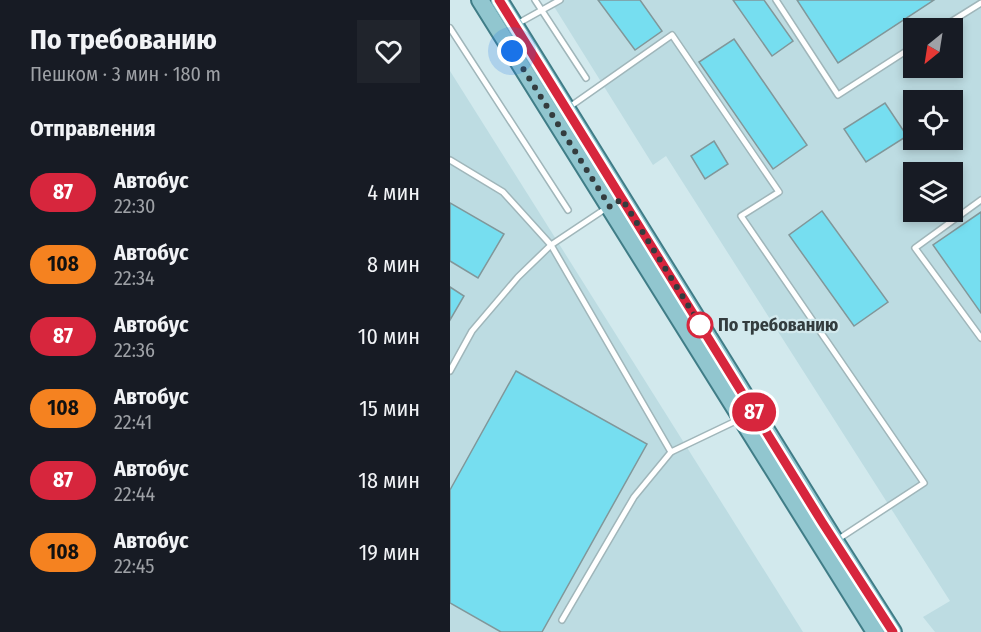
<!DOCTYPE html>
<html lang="ru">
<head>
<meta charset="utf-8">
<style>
	body { margin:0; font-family:"Fira Sans Condensed",sans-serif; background:#20242c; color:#f1f3f6; height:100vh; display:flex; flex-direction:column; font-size:22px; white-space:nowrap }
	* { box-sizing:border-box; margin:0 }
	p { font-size:20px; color:#9ea1a6 }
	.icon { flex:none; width:33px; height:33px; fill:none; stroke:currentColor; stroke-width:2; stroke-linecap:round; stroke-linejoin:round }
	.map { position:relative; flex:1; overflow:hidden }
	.side { display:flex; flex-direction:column; background:#171b24; width:450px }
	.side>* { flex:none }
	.badge { padding:0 12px; border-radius:20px; font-size:21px; line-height:39px }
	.needle { width:39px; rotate:210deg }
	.buttons { position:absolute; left:453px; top:18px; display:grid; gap:12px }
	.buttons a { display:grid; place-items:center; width:60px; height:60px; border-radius:0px; background:#171b24; box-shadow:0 3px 9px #0003; font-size:30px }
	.you { position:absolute; width:30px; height:30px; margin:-15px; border:4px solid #fff; border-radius:50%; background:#1a73e8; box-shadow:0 0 0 9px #1a73e833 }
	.map>.badge { position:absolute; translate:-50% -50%; box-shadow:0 0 0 3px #fff }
	h2 { padding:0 30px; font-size:22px; line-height:54px }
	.round { display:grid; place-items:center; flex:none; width:63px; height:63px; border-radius:0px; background:#20242c }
	.head { display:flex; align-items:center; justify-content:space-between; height:102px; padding:0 30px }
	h1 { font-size:28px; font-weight:700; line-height:45px }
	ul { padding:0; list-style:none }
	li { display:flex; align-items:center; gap:18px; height:72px; padding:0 30px }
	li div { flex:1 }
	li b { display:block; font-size:22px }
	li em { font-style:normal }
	li .badge { min-width:66px; font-weight:700; text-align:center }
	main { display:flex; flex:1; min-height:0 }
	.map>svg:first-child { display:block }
	.built { fill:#bddce2; fill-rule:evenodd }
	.building { fill:#76def0; stroke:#81979a; stroke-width:1.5 }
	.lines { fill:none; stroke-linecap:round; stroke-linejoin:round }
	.service-casing { stroke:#a0b6ba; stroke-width:8 }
	.primary-casing { stroke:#407d87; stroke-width:20 }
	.service { stroke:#fff; stroke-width:5 }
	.primary { stroke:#91c6cf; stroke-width:16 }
	.line-casing { stroke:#fff; stroke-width:14 }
	.line { stroke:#d7263d; stroke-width:9 }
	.walk { stroke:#333c3e; stroke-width:6; stroke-dasharray:0 10.8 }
	.stop-dot { fill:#fff; stroke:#d7263d; stroke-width:3 }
	.labels { text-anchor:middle; stroke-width:4.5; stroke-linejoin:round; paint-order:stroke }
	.stop-label { font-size:18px; font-weight:bold; fill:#333c3e; stroke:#d2e9ed; text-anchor:start }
</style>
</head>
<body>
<main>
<section class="side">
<div class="head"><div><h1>По требованию</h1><p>Пешком · 3 мин · 180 m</p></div><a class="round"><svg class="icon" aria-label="heart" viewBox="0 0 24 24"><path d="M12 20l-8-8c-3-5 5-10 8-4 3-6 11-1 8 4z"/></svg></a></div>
<h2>Отправления</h2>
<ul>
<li><span class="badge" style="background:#d7263d;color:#fff">87</span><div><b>Автобус</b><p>22:30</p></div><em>4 мин</em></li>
<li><span class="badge" style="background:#f58220;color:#111">108</span><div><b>Автобус</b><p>22:34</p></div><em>8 мин</em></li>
<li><span class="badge" style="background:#d7263d;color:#fff">87</span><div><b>Автобус</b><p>22:36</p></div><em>10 мин</em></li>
<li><span class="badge" style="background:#f58220;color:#111">108</span><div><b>Автобус</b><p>22:41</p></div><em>15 мин</em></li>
<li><span class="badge" style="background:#d7263d;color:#fff">87</span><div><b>Автобус</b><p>22:44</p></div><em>18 мин</em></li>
<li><span class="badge" style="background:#f58220;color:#111">108</span><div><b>Автобус</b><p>22:45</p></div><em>19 мин</em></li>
</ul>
</section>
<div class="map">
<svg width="531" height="632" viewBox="0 0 531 632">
	<rect width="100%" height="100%" fill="#d2e9ed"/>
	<!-- built -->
	<g class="built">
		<path d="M 100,0 L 531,0 L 531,632 L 485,632 L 473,617 L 500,601 L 216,156 L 203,165 ZM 464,28 L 502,28 L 502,68 L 464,68 ZM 464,100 L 502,100 L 502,140 L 464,140 ZM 464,172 L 502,172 L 502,212 L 464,212 Z"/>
		<path d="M 0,71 L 104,236 L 353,632 L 0,632 Z"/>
	</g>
	<!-- building -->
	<g class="building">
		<path d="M 148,0 L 190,0 L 212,31 L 185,50 Z"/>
		<path d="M 283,0 L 314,0 L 343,41 L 322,56 Z"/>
		<path d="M 347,0 L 484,0 L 388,63 Z"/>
		<path d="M 284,39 L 357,145 L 323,169 L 249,62 Z"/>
		<path d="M 435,103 L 457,136 L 416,162 L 394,129 Z"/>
		<path d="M 264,141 L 278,164 L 255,179 L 241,156 Z"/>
		<path d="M 0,203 L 54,234 L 28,278 L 0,261 Z"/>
		<path d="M 372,211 L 438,302 L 404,326 L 339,235 Z"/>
		<path d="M 531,212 L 531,313 L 483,245 Z"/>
		<path d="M 0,287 L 14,296 L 0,320 Z"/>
		<path d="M 66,371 L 197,444 L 92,632 L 51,632 L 0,603 L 0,490 Z"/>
	</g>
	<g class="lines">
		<defs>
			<g id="service">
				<path d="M 85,0 L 136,78"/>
				<path d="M 326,0 L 388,95 L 464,46"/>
				<path d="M 67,24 L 110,0"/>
				<path d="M 0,28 L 118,210"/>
				<path d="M 491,28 L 531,3"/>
				<path d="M 118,108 L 222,35 L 329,192 L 291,216 L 474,483 L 387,540"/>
				<path d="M 0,160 L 53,192 L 101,245 L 221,452"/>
				<path d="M 531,200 L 465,248 L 531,338"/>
				<path d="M 0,371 L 22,331 L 68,277 L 101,245 L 158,207"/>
				<path d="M 112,620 L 184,497 L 221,452 L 290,419"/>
			</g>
			<g id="primary">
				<path d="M 30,0 L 425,632"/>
				<path d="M 49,0 L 385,541 L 443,632"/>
			</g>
		</defs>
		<!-- service casing -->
		<use href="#service" class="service-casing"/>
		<!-- primary casing -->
		<use href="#primary" class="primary-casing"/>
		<!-- service -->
		<use href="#service" class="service"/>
		<!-- primary -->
		<use href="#primary" class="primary"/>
	</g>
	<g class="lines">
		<defs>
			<path id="line" d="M 49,0 L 372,522 L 443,632"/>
		</defs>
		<!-- line casing -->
		<use href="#line" class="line-casing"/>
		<!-- line -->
		<use href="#line" class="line"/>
		<!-- walk -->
		<path class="walk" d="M 62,51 L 160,207 L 172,199 L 256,334 L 250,325"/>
	</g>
	<!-- markers -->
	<circle class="stop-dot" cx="250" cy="325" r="12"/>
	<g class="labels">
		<!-- stop labels -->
		<g class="stop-label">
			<text x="268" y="331">По требованию</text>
		</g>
	</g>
</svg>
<div class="buttons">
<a><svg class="needle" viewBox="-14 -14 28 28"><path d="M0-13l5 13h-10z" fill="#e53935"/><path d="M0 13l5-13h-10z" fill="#9ea1a6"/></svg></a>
<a><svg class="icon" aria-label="locate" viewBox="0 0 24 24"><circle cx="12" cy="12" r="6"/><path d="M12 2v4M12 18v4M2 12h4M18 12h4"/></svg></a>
<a><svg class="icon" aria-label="layers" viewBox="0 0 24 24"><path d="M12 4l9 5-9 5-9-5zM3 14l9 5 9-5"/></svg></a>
</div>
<div class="you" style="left:62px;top:51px"></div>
<b class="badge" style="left:304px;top:412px;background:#d7263d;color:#fff">87</b>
</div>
</main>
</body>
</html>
